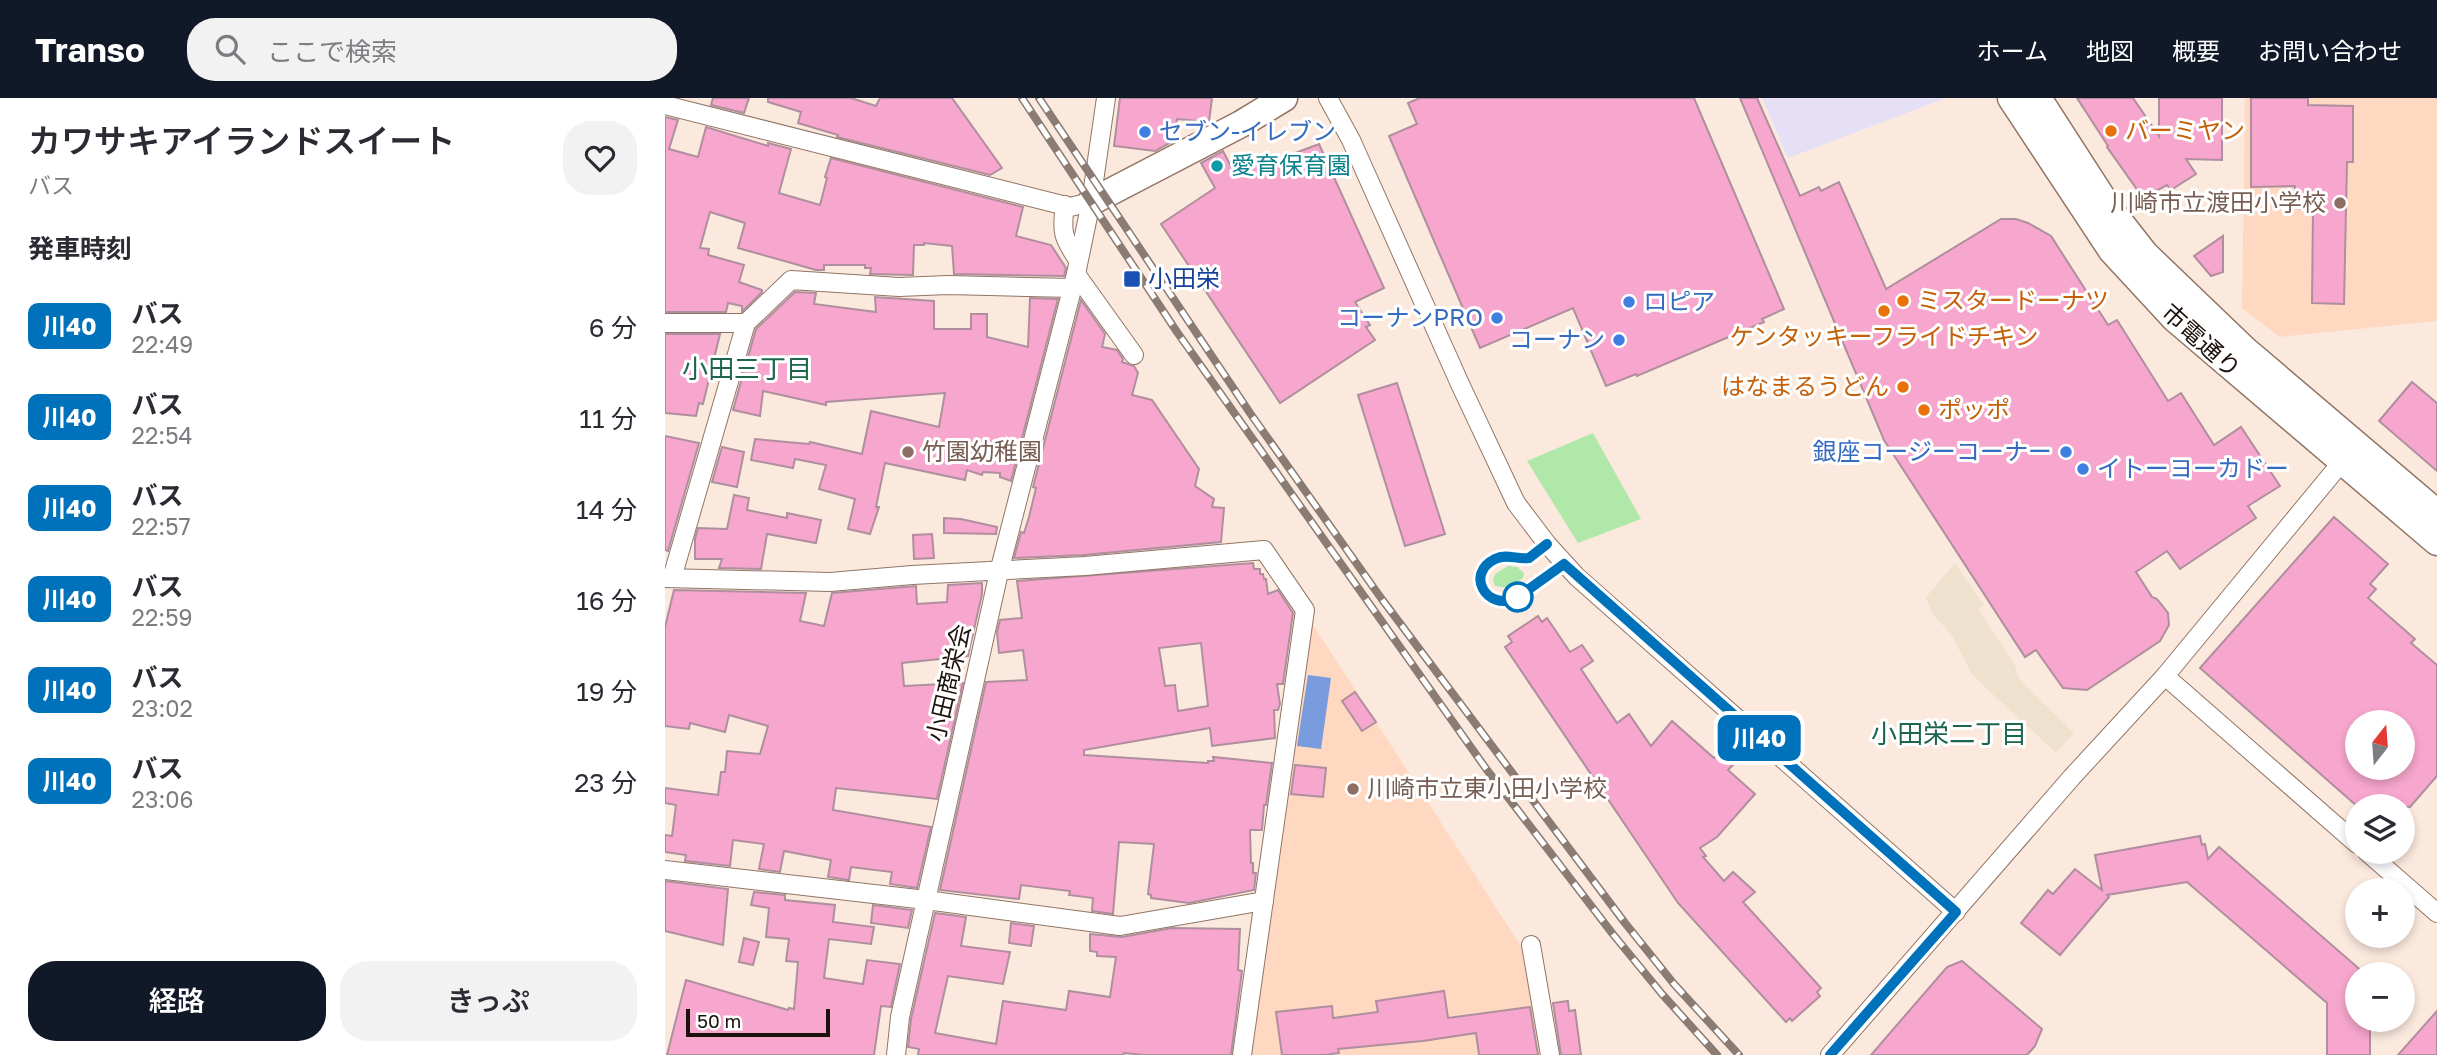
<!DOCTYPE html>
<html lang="ja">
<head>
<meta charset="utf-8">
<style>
	body { margin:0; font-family:"Golos Text","Noto Sans JP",sans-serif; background:#f2f2f3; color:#2b2b33; height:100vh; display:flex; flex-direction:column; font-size:26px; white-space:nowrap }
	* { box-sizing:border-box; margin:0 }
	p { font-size:23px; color:#7c7c81 }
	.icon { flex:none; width:38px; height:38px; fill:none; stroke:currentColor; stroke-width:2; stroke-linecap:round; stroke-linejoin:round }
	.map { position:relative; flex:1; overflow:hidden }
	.sheet { display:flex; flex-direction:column; background:#fff; width:665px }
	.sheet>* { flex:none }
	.badge { padding:0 14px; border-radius:10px; font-size:24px; line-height:46px }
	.needle { width:46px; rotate:17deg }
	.tools { position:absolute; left:1680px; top:612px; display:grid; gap:14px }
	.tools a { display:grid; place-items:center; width:70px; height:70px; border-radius:50%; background:#fff; box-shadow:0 4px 10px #0003; font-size:35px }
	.scale { position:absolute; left:21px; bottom:18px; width:144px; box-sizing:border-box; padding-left:7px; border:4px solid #1c110b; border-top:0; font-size:19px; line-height:24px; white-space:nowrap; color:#1c110b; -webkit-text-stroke:5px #fff; paint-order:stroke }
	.map>.badge { position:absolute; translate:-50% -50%; box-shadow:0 0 0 4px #fff }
	h2 { padding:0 28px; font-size:26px; line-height:63px }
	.round { display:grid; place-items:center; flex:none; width:74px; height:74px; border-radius:28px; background:#f2f2f3 }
	.head { display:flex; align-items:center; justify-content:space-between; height:119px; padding:0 28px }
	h1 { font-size:33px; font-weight:600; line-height:52px }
	.action { display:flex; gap:14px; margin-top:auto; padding:14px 28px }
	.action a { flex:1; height:80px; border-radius:28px; background:#111827; color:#fff; font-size:28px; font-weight:600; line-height:80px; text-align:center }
	.action a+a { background:#f2f2f3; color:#2b2b33 }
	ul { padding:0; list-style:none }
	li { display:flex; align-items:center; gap:21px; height:91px; padding:0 28px }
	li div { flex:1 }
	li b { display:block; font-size:26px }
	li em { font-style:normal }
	li .badge { min-width:77px; font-weight:700; text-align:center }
	header { display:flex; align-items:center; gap:42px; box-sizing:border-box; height:98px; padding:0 35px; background:#111827; color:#fff }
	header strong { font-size:33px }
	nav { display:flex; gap:38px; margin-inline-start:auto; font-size:24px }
	.search { width:490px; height:63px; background:#f2f2f3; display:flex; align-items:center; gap:18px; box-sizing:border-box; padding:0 24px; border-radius:28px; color:#7c7c81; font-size:26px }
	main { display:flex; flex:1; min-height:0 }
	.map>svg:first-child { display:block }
	.commercial { fill:#e5e0f6 }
	.industrial { fill:#eee2ce }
	.built { fill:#ffd8c1 }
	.green { fill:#b0e8a9 }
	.water { fill:#779bdd }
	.building { fill:#f7a6cd; stroke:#af8f9d; stroke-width:2; fill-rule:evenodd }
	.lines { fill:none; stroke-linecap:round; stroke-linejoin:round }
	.street-casing { stroke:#917564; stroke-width:20 }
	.secondary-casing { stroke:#917564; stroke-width:29 }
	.street { stroke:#fff; stroke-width:18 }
	.secondary { stroke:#fff; stroke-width:26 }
	.rail-casing { stroke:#8a7b73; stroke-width:8 }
	.rail { stroke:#fff; stroke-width:5; stroke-dasharray:16; stroke-linecap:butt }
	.line-casing { stroke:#fff; stroke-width:16 }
	.line { stroke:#0072bc; stroke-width:10 }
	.food-dot { fill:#e8710a; stroke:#fff; stroke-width:2.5 }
	.shop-dot { fill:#3f7fe0; stroke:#fff; stroke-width:2.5 }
	.culture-dot { fill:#0f9aa8; stroke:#fff; stroke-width:2.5 }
	.education-dot { fill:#8d6e63; stroke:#fff; stroke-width:2.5 }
	.transit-dot { fill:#1a4fb4; stroke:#fff; stroke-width:2.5 }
	.stop-dot { fill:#fff; stroke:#0072bc; stroke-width:3.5 }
	.labels { text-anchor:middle; stroke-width:6; stroke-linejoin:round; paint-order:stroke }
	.food-label { font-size:24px; fill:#c56008; stroke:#fff; text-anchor:start }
	.shop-label { font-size:24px; fill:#366cbe; stroke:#fff; text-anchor:start }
	.culture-label { font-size:24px; fill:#0d838f; stroke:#fff; text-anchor:start }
	.education-label { font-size:24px; fill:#785e54; stroke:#fff; text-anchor:start }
	.transit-label { font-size:24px; fill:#164399; stroke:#fff; text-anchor:start }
	.street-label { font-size:24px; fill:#1c110b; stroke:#fff }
	.neighbourhood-label { font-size:26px; fill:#1e654e; stroke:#fff }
</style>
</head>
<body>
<header>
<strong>Transo</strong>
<div class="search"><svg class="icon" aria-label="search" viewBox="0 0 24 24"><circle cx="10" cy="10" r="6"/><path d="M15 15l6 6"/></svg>ここで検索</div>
<nav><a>ホーム</a><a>地図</a><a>概要</a><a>お問い合わせ</a></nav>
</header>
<main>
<section class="sheet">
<div class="head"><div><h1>カワサキアイランドスイート</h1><p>バス</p></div><a class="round"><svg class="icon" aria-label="heart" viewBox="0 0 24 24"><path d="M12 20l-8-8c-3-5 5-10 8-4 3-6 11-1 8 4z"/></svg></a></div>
<h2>発車時刻</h2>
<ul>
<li><span class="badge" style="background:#0072bc;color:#fff">川40</span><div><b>バス</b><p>22:49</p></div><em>6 分</em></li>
<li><span class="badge" style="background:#0072bc;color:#fff">川40</span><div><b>バス</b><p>22:54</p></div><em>11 分</em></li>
<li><span class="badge" style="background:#0072bc;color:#fff">川40</span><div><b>バス</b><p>22:57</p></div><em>14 分</em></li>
<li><span class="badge" style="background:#0072bc;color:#fff">川40</span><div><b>バス</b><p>22:59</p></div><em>16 分</em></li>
<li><span class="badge" style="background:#0072bc;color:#fff">川40</span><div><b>バス</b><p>23:02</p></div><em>19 分</em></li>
<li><span class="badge" style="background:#0072bc;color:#fff">川40</span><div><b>バス</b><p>23:06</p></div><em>23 分</em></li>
</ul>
<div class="action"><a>経路</a><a>きっぷ</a></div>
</section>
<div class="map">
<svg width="1772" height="957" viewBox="0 0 1772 957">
	<rect width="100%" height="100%" fill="#fce9de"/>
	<!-- commercial -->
	<path class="commercial" d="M 1097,0 L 1281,0 L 1123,60 Z"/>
	<!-- industrial -->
	<path class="industrial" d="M 1290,465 L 1319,507 L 1313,511 L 1350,567 L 1355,582 L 1409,635 L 1391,655 L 1308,578 L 1286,536 L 1268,517 L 1261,499 Z"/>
	<!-- built -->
	<g class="built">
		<path d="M 1580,0 L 1772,0 L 1772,223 L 1614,239 L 1577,210 Z"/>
		<path d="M 645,522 L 863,859 L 879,957 L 584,957 Z"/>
	</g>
	<!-- green -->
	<g class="green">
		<path d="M 928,335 L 976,421 L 913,445 L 862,363 Z"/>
		<path d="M 843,468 L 852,469 L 859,475 L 858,480 L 843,490 L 830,488 L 828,482 L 830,476 Z"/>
	</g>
	<!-- water -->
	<path class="water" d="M 643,577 L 666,580 L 656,651 L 632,648 Z"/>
	<!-- building -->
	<g class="building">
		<path d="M 48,0 L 84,0 L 79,15 L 46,7 Z"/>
		<path d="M 103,0 L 186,0 L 211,8 L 215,0 L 287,0 L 337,70 L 325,77 L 172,39 L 173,37 L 133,25 L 136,14 L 103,4 Z"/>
		<path d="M 455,0 L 547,0 L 544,24 L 512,21 L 508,43 L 490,53 L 449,48 Z"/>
		<path d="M 755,0 L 1029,0 L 1119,211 L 1097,221 L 1099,224 L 972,278 L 971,276 L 941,288 L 908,210 L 815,250 L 724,38 L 752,26 L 743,5 Z"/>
		<path d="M 1075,0 L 1092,0 L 1135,98 L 1154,89 L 1156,93 L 1174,84 L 1221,191 L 1336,121 L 1351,121 L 1363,125 L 1386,138 L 1443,227 L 1452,222 L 1503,303 L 1516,295 L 1549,347 L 1576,329 L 1615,388 L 1583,408 L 1591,420 L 1515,471 L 1502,453 L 1471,474 L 1487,499 L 1492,501 L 1503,515 L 1504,527 L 1495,543 L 1422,592 L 1398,590 L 1371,552 L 1360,559 L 1219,342 Z"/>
		<path d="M 1412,0 L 1468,0 L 1494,38 L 1494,0 L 1557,0 L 1557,62 L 1521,61 L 1531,76 L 1506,92 L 1502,87 L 1478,100 L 1442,49 L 1443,48 Z"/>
		<path d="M 1586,0 L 1643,0 L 1643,7 L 1688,8 L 1688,64 L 1682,64 L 1679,206 L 1647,205 L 1648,111 L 1630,110 L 1630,88 L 1586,89 Z"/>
		<path d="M 0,19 L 13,22 L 4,51 L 33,59 L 41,29 L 103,48 L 103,45 L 126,51 L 114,95 L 155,107 L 162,80 L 160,79 L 166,60 L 358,109 L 351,138 L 386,147 L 401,170 L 399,178 L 289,176 L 287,148 L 259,145 L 259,147 L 249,147 L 248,177 L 205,176 L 206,170 L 200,170 L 200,167 L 159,167 L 159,172 L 151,172 L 73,150 L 80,125 L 45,114 L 35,150 L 44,151 L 43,157 L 79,167 L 74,184 L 97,192 L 97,194 L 77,214 L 77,208 L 63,205 L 61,214 L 0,214 Z"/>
		<path d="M 654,46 L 719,190 L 690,204 L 705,227 L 701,229 L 710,242 L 615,305 L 496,126 L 550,90 L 536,65 L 558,53 L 570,76 L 594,60 L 598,67 Z"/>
		<path d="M 1558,138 L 1558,174 L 1546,178 L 1529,158 Z"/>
		<path d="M 130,194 L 151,195 L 149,206 L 211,214 L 210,199 L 269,203 L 269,231 L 306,231 L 306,216 L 322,216 L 322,239 L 363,249 L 365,200 L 393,201 L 346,383 L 335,379 L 335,375 L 318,374 L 317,377 L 302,372 L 300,382 L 220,365 L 211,409 L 214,409 L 205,436 L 183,431 L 190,401 L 154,391 L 161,367 L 130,361 L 128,370 L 86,362 L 90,341 L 144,346 L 145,344 L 197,356 L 206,313 L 274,329 L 280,295 L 161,304 L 161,307 L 98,293 L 95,318 L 68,312 L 91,231 Z"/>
		<path d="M 416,202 L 440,236 L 437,249 L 452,252 L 458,261 L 457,264 L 469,268 L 473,275 L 467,297 L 487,302 L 534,371 L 530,388 L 549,401 L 547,409 L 559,410 L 556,444 L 419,457 L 349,460 L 356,434 L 359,435 L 364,419 L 371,390 L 368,389 Z"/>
		<path d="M 0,236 L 55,236 L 38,306 L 34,305 L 31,318 L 0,315 Z"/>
		<path d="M 1747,284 L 1772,305 L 1772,373 L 1714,323 Z"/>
		<path d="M 732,285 L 780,436 L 740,448 L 693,297 Z"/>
		<path d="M 0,338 L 34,345 L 3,453 L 0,452 Z"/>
		<path d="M 57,349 L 79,354 L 72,389 L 47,384 Z"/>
		<path d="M 69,397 L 84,400 L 82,412 L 122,420 L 122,415 L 156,422 L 151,445 L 102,436 L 96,471 L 54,470 L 57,461 L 30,461 L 30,441 L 33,430 L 62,431 Z"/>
		<path d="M 1669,419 L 1723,466 L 1705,486 L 1711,491 L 1703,500 L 1750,541 L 1746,545 L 1772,567 L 1772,678 L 1745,709 L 1693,709 L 1535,570 ZM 1692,625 L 1738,625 L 1738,670 L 1692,670 Z"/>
		<path d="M 279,420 L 296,421 L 332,429 L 331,436 L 279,435 Z"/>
		<path d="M 267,436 L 269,460 L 249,461 L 248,437 Z"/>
		<path d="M 588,465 L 589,471 L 595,471 L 595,476 L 598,476 L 599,481 L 601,481 L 603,496 L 613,492 L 628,515 L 618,586 L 612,586 L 615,606 L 613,612 L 609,612 L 610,640 L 547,648 L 545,630 L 419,652 L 419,657 L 543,665 L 543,663 L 549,663 L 548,659 L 607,665 L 601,707 L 599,707 L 597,732 L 585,732 L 586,765 L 588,765 L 588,775 L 591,775 L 589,792 L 524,805 L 486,800 L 486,797 L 483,796 L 489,746 L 454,744 L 448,816 L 427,813 L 428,800 L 404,797 L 405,793 L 356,787 L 354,801 L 275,792 L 321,584 L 362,582 L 358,552 L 334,555 L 332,534 L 335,522 L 357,520 L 352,483 ZM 536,545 L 543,608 L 513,613 L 510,587 L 500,588 L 494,550 Z"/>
		<path d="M 317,485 L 317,496 L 303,558 L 237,565 L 239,588 L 298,585 L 272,701 L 171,690 L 168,712 L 266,729 L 252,790 L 225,786 L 227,774 L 186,769 L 184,782 L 163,779 L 166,762 L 119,753 L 115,774 L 94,771 L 99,746 L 68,742 L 65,768 L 20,763 L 21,757 L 0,754 L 0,737 L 7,738 L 11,707 L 0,705 L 0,690 L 53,697 L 56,674 L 60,674 L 62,653 L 95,656 L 103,628 L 64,617 L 60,634 L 25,625 L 24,631 L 0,628 L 0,529 L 9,492 L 141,495 L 135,523 L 159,528 L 167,495 L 251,488 L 252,506 L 282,504 L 283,487 Z"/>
		<path d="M 873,518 L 877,524 L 882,520 L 905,554 L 917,547 L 928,563 L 916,571 L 952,625 L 964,616 L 986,648 L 1007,623 L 1049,660 L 1059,649 L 1074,661 L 1063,672 L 1090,696 L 1052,739 L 1035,750 L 1041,758 L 1038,759 L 1059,783 L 1068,774 L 1090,794 L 1078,804 L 1156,890 L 1152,894 L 1155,898 L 1127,923 L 1125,920 L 1121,924 L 1013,805 L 840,549 L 847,544 L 843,538 Z"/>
		<path d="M 690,594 L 711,624 L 697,633 L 677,603 Z"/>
		<path d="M 630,667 L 661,670 L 658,699 L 626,696 Z"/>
		<path d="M 1535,738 L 1537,747 L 1540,746 L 1543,761 L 1554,749 L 1699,875 L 1692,877 L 1692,922 L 1705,922 L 1705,957 L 1662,957 L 1662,905 L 1522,784 L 1442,797 L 1444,799 L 1395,857 L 1356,825 L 1383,792 L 1388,796 L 1410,771 L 1437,792 L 1430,757 Z"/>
		<path d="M 0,783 L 63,791 L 58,847 L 0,833 Z"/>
		<path d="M 89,794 L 120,797 L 120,802 L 170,807 L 168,824 L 209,829 L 206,846 L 164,841 L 159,880 L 198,886 L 202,862 L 235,866 L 226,909 L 216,908 L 209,957 L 2,957 L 21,882 L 123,912 L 124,910 L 129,911 L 133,864 L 121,863 L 124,841 L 101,839 L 104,810 L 86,807 Z"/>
		<path d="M 208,807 L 247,812 L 243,830 L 206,825 Z"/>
		<path d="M 270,815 L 301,819 L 296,848 L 345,854 L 338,886 L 283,878 L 270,935 L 331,946 L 338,903 L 401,912 L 404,893 L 445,899 L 451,859 L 432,858 L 432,854 L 425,853 L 425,836 L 457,839 L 507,830 L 575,831 L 573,872 L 577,873 L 566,957 L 479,957 L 459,955 L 458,957 L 253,957 L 254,951 L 243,949 L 246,921 Z"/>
		<path d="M 346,825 L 369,828 L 366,848 L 344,845 Z"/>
		<path d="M 79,840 L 94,844 L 88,867 L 74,864 Z"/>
		<path d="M 1297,863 L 1377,931 L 1370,948 L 1362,957 L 1206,957 L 1282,869 Z"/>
		<path d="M 779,893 L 783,920 L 865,909 L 873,957 L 814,957 L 811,935 L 758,943 L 673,951 L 674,955 L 660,957 L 617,957 L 611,914 L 667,908 L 668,920 L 713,914 L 711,903 Z"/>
		<path d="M 903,903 L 904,913 L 910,912 L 916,957 L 896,957 L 888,905 Z"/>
		<path d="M 1772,913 L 1772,957 L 1733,957 Z"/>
	</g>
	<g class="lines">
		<defs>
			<g id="street">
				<path d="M 663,0 L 686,42 L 795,286 L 851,405 L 882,446 L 912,479 L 1291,814"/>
				<path d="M 0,7 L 405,109 L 426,104"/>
				<path d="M 400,107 C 396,134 398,140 413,162"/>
				<path d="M 411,176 L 469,257"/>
				<path d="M 0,225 L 81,225"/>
				<path d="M 0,480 L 165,484 L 247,477 L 420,468 L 599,452 L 640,512 L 577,957"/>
				<path d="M 7,480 L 81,225 L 126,182 L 234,189 L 283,187 L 407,190"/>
				<path d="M 1500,578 L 1692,746"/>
				<path d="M 1702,754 L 1772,815"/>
				<path d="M 0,772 L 261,802 L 455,828 L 599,803"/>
				<path d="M 866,847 L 885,957"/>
				<path d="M 231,957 L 235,919 L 334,474 L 411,176 L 426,104 L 441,0"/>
				<path d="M 1165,957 L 1407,679 L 1500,578 L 1676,365"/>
			</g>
			<g id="secondary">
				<path d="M 1346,0 L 1447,153 L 1509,220 L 1772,444"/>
				<path d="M 1373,0 L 1444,110 L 1480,156 L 1579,251 L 1772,415"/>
				<path d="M 426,104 L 576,26 L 619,0"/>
			</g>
		</defs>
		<!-- street casing -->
		<use href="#street" class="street-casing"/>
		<!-- secondary casing -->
		<use href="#secondary" class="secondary-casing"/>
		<!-- street -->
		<use href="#street" class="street"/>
		<!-- secondary -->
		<use href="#secondary" class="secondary"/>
		<defs>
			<g id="rail">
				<path d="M 357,0 L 512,234 L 822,672 L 947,835 L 997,896 L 1052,957"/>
				<path d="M 374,0 L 585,315 L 716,500 L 960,825 L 1009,886 L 1074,957"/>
			</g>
		</defs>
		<!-- rail casing -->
		<use href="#rail" class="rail-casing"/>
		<!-- rail -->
		<use href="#rail" class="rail"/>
	</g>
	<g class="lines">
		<defs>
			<path id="line" d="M 882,446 L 864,460 C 852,462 842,455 830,461 C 800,476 821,512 850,501 L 899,466 L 1291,814 L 1165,957"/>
		</defs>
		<!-- line casing -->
		<use href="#line" class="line-casing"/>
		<!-- line -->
		<use href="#line" class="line"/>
	</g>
	<!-- markers -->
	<g class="food-dot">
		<circle cx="1446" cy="33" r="7"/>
		<circle cx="1238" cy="203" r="7"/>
		<circle cx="1219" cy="213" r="7"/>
		<circle cx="1238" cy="289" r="7"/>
		<circle cx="1259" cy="312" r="7"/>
	</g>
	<g class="shop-dot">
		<circle cx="480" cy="34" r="7"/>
		<circle cx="964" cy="204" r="7"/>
		<circle cx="832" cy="220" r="7"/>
		<circle cx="954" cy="242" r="7"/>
		<circle cx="1401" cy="354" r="7"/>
		<circle cx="1418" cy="371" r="7"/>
	</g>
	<circle class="culture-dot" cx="552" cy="68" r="7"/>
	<g class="education-dot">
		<circle cx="1675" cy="105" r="7"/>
		<circle cx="243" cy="354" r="7"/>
		<circle cx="688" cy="691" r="7"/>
	</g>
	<rect class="transit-dot" x="458" y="172" width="18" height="18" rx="3.5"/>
	<circle class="stop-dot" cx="853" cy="499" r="14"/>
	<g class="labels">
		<!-- food labels -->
		<g class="food-label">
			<text x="1460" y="41">バーミヤン</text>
			<text x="1252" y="211">ミスタードーナツ</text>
			<text x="1219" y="247" text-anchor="middle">ケンタッキーフライドチキン</text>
			<text x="1224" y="297" text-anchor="end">はなまるうどん</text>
			<text x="1273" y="320">ポッポ</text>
		</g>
		<!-- shop labels -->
		<g class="shop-label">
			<text x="494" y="42">セブン-イレブン</text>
			<text x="978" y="212">ロピア</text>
			<text x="818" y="228" text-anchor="end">コーナンPRO</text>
			<text x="940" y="250" text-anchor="end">コーナン</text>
			<text x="1387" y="362" text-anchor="end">銀座コージーコーナー</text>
			<text x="1432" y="379">イトーヨーカドー</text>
		</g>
		<!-- culture labels -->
		<g class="culture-label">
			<text x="566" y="76">愛育保育園</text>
		</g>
		<!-- education labels -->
		<g class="education-label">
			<text x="1661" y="113" text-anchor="end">川崎市立渡田小学校</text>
			<text x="257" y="362">竹園幼稚園</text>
			<text x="702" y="699">川崎市立東小田小学校</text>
		</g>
		<!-- transit labels -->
		<g class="transit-label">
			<text x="483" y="189">小田栄</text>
		</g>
		<!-- street labels -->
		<g class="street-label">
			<text transform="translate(1536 243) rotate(42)" y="8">市電通り</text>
			<text transform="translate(284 585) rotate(-77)" y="8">小田商栄会</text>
		</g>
		<!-- neighbourhood labels -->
		<g class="neighbourhood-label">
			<text x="82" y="280">小田三丁目</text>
			<text x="1284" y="645">小田栄二丁目</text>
		</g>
	</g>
</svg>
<div class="tools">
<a><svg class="needle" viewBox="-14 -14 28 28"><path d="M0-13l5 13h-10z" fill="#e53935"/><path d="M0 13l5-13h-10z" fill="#7c7c81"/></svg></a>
<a><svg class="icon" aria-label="layers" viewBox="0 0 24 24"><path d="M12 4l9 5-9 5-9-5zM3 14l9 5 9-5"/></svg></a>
<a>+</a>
<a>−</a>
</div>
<div class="scale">50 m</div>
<b class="badge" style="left:1094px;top:640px;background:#0072bc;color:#fff">川40</b>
</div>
</main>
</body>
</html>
